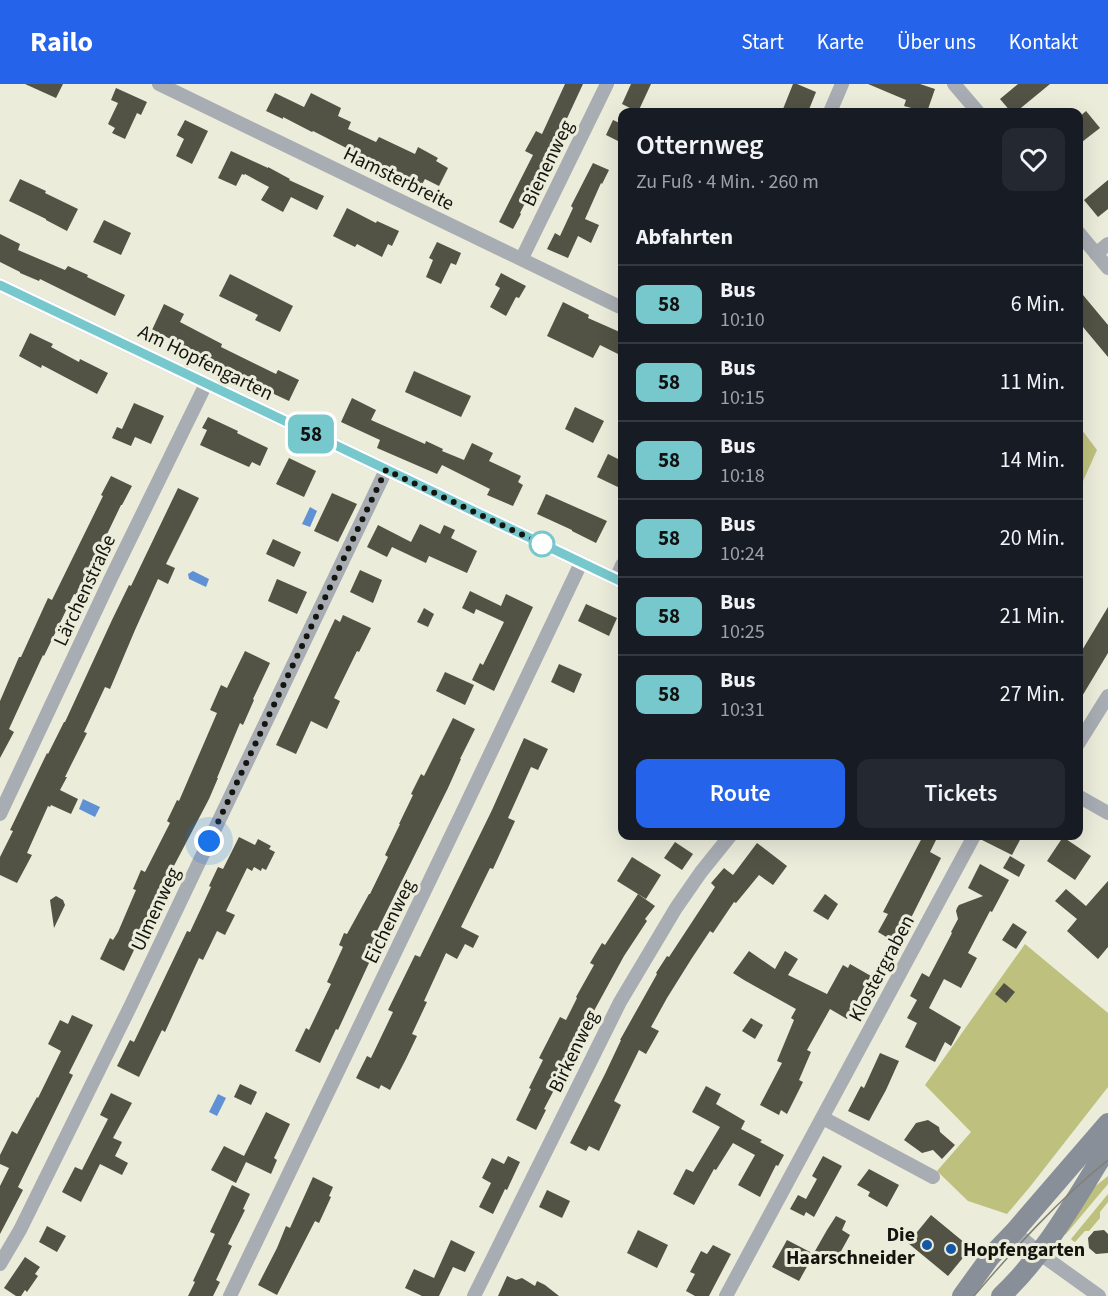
<!DOCTYPE html>
<html lang="de">
<head>
<meta charset="utf-8">
<style>
	body { margin:0; font-family:"Source Sans 3",sans-serif; background:#242831; color:#f1f3f6; height:100vh; display:flex; flex-direction:column; font-size:22px; white-space:nowrap }
	* { box-sizing:border-box; margin:0 }
	p { font-size:20px; color:#9ea1a6 }
	.icon { flex:none; width:33px; height:33px; fill:none; stroke:currentColor; stroke-width:2; stroke-linecap:round; stroke-linejoin:round }
	.map { position:relative; flex:1; overflow:hidden }
	.drawer { position:absolute; left:618px; top:24px; width:465px; height:732px; display:flex; flex-direction:column; background:#171b24; border-radius:12px; box-shadow:0 6px 24px #0002 }
	.drawer>* { flex:none }
	.badge { padding:0 12px; border-radius:9px; font-size:21px; line-height:39px }
	.you { position:absolute; width:30px; height:30px; margin:-15px; border:4px solid #fff; border-radius:50%; background:#1a73e8; box-shadow:0 0 0 9px #1a73e833 }
	.map>.badge { position:absolute; translate:-50% -50%; box-shadow:0 0 0 3px #fff }
	h2 { padding:0 18px; font-size:22px; line-height:54px }
	.round { display:grid; place-items:center; flex:none; width:63px; height:63px; border-radius:12px; background:#242831 }
	.summary { display:flex; align-items:center; justify-content:space-between; height:102px; padding:0 18px }
	h1 { font-size:28px; font-weight:600; line-height:45px }
	.cta { display:flex; gap:12px; margin-top:auto; padding:12px 18px }
	.cta a { flex:1; height:69px; border-radius:12px; background:#2563eb; color:#fff; font-size:24px; font-weight:600; line-height:69px; text-align:center }
	.cta a+a { background:#242831; color:#f1f3f6 }
	ul { padding:0; list-style:none }
	li { display:flex; align-items:center; gap:18px; height:78px; padding:0 18px; border-top:2px solid #363941 }
	li div { flex:1 }
	li b { display:block; font-size:22px }
	li em { font-style:normal }
	li .badge { min-width:66px; font-weight:700; text-align:center }
	header { display:flex; align-items:center; gap:36px; box-sizing:border-box; height:84px; padding:0 30px; background:#2563eb; color:#fff }
	header strong { font-size:28px }
	nav { display:flex; gap:33px; margin-inline-start:auto; font-size:21px }
	.map>svg:first-child { display:block }
	.green { fill:#bec17d }
	.water { fill:#6091d4 }
	.building { fill:#525344 }
	.lines { fill:none; stroke-linecap:round; stroke-linejoin:round }
	.minor { stroke:#a8adb3; stroke-width:14 }
	.secondary { stroke:#888f98; stroke-width:20 }
	.tram { stroke:#808175; stroke-width:1.5 }
	.line-casing { stroke:#fff; stroke-width:14 }
	.line { stroke:#77c8cc; stroke-width:9 }
	.walk { stroke:#15150f; stroke-width:6; stroke-dasharray:0 10.8 }
	.stop-dot { fill:#fff; stroke:#77c8cc; stroke-width:3 }
	.poi-dot { fill:#1557a7; stroke:#ebecda; stroke-width:2 }
	.labels { text-anchor:middle; stroke-width:6; stroke-linejoin:round; paint-order:stroke }
	.street-label { font-size:20px; fill:#15150f; stroke:#ebecda }
	.poi-label { font-size:20px; font-weight:bold; fill:#15150f; stroke:#ebecda; text-anchor:end }
</style>
</head>
<body>
<header>
<strong>Railo</strong>
<nav><a>Start</a><a>Karte</a><a>Über uns</a><a>Kontakt</a></nav>
</header>
<div class="map">
<svg width="1108" height="1212" viewBox="0 0 1108 1212">
	<rect width="100%" height="100%" fill="#ebecda"/>
	<!-- green -->
	<g class="green">
		<path d="M 1079,342 L 1097,366 L 1079,406 Z"/>
		<path d="M 1025,860 L 1108,929 L 1108,1003 L 1029,1104 L 1007,1130 L 968,1117 L 937,1087 L 971,1048 L 925,1001 Z"/>
		<path d="M 1108,1092 L 1108,1100 L 1066,1150 L 1060,1152 L 1087,1109 Z"/>
		<path d="M 1108,1110 L 1108,1118 L 1100,1128 L 1100,1134 L 1089,1147 L 1085,1147 L 1075,1158 L 1073,1157 L 1071,1155 Z"/>
	</g>
	<!-- water -->
	<g class="water">
		<path d="M 310,423 L 317,427 L 310,443 L 302,440 Z"/>
		<path d="M 193,487 L 209,495 L 206,503 L 189,495 L 188,490 Z"/>
		<path d="M 83,715 L 100,723 L 95,733 L 79,725 Z"/>
		<path d="M 218,1010 L 226,1014 L 217,1032 L 209,1028 Z"/>
	</g>
	<!-- building -->
	<g class="building">
		<path d="M 25,0 L 63,0 L 56,14 Z"/>
		<path d="M 565,0 L 583,0 L 556,58 L 520,129 L 521,130 L 513,145 L 499,138 L 533,71 L 525,67 L 536,47 L 542,50 Z"/>
		<path d="M 631,0 L 651,0 L 638,28 L 622,20 Z"/>
		<path d="M 793,0 L 797,0 L 816,8 L 808,28 L 791,28 L 783,25 Z"/>
		<path d="M 868,0 L 920,0 L 935,5 L 927,28 L 926,28 L 904,22 L 906,16 Z"/>
		<path d="M 1018,0 L 1050,0 L 1016,28 L 1011,28 L 1000,15 Z"/>
		<path d="M 116,4 L 147,18 L 141,31 L 137,29 L 125,55 L 112,49 L 115,44 L 108,40 L 118,19 L 111,16 Z"/>
		<path d="M 275,9 L 304,23 L 311,9 L 341,24 L 338,32 L 351,38 L 348,45 L 376,58 L 379,53 L 415,70 L 418,63 L 438,74 L 436,77 L 448,84 L 439,102 L 425,95 L 421,102 L 313,47 L 312,48 L 283,33 L 283,35 L 266,27 Z"/>
		<path d="M 1086,27 L 1100,44 L 1078,61 L 1078,34 Z"/>
		<path d="M 185,36 L 208,47 L 192,80 L 176,72 L 184,55 L 177,51 Z"/>
		<path d="M 613,36 L 622,40 L 622,59 L 606,51 Z"/>
		<path d="M 231,67 L 268,84 L 268,83 L 290,95 L 289,96 L 324,112 L 317,126 L 291,113 L 283,128 L 261,116 L 269,103 L 245,90 L 244,91 L 242,90 L 236,102 L 218,94 Z"/>
		<path d="M 593,79 L 609,86 L 602,100 L 601,99 L 585,135 L 599,141 L 591,159 L 578,152 L 568,174 L 547,165 L 555,149 L 560,152 L 573,124 L 571,122 Z"/>
		<path d="M 20,95 L 46,107 L 45,109 L 78,125 L 67,147 L 46,136 L 46,135 L 9,117 Z"/>
		<path d="M 1108,96 L 1108,125 L 1098,133 L 1084,116 Z"/>
		<path d="M 347,124 L 376,139 L 377,137 L 399,147 L 392,162 L 388,160 L 382,173 L 357,160 L 355,163 L 333,152 Z"/>
		<path d="M 104,136 L 131,149 L 121,171 L 93,158 Z"/>
		<path d="M 0,150 L 20,160 L 18,166 L 65,186 L 68,182 L 88,191 L 87,193 L 125,211 L 115,232 L 40,195 L 39,197 L 20,189 L 20,188 L 0,178 Z"/>
		<path d="M 437,158 L 461,169 L 456,181 L 451,179 L 441,200 L 426,193 L 433,176 L 429,174 Z"/>
		<path d="M 501,189 L 526,202 L 519,214 L 516,213 L 506,232 L 490,223 L 500,204 L 495,201 Z"/>
		<path d="M 230,190 L 293,222 L 280,248 L 255,236 L 258,231 L 219,212 Z"/>
		<path d="M 1078,205 L 1108,241 L 1108,273 L 1078,237 Z"/>
		<path d="M 563,218 L 589,231 L 588,234 L 622,249 L 622,272 L 600,261 L 593,274 L 547,252 Z"/>
		<path d="M 164,220 L 184,230 L 180,238 L 222,260 L 221,263 L 276,290 L 278,286 L 299,296 L 289,317 L 248,298 L 247,301 L 228,291 L 229,289 L 189,269 L 191,265 L 152,246 Z"/>
		<path d="M 30,249 L 53,260 L 51,263 L 79,278 L 80,275 L 108,289 L 97,310 L 42,281 L 41,284 L 19,272 Z"/>
		<path d="M 414,287 L 471,312 L 461,333 L 405,308 Z"/>
		<path d="M 352,314 L 376,326 L 371,336 L 425,360 L 426,357 L 443,365 L 442,367 L 464,376 L 472,359 L 493,369 L 489,377 L 521,392 L 518,398 L 523,401 L 513,422 L 487,411 L 490,405 L 442,381 L 437,390 L 377,364 L 380,356 L 341,338 Z"/>
		<path d="M 134,319 L 164,332 L 151,360 L 135,353 L 131,362 L 112,354 L 117,343 L 122,345 Z"/>
		<path d="M 575,323 L 604,337 L 593,359 L 565,345 Z"/>
		<path d="M 208,333 L 238,347 L 237,349 L 268,364 L 260,382 L 252,378 L 249,383 L 200,361 L 207,346 L 202,344 Z"/>
		<path d="M 608,370 L 622,377 L 622,405 L 597,393 Z"/>
		<path d="M 289,374 L 316,387 L 304,413 L 276,400 Z"/>
		<path d="M 111,392 L 132,402 L 122,421 L 121,421 L 86,494 L 88,495 L 80,513 L 74,510 L 44,572 L 43,571 L 9,645 L 14,648 L 0,674 L 0,617 L 19,573 L 21,573 L 48,514 L 52,516 L 103,412 L 101,411 Z"/>
		<path d="M 178,404 L 199,414 L 166,480 L 175,484 L 168,500 L 158,495 L 135,546 L 110,605 L 105,603 L 84,648 L 87,649 L 65,693 L 67,693 L 60,706 L 78,715 L 71,730 L 51,721 L 50,723 L 48,722 L 27,769 L 32,771 L 17,799 L 0,791 L 0,773 L 13,747 L 10,746 L 47,669 L 48,670 L 64,638 L 65,638 L 112,536 L 129,501 L 131,502 Z"/>
		<path d="M 332,409 L 357,420 L 338,458 L 314,447 Z"/>
		<path d="M 546,410 L 607,437 L 596,459 L 572,447 L 572,446 L 537,430 Z"/>
		<path d="M 420,440 L 440,450 L 444,441 L 455,446 L 451,454 L 477,467 L 467,489 L 429,472 L 426,479 L 392,463 L 387,473 L 367,463 L 378,441 L 411,458 Z"/>
		<path d="M 273,455 L 301,468 L 294,483 L 266,470 Z"/>
		<path d="M 360,486 L 382,496 L 373,519 L 350,508 Z"/>
		<path d="M 277,495 L 307,508 L 297,530 L 268,517 Z"/>
		<path d="M 470,507 L 501,522 L 506,510 L 533,523 L 494,607 L 472,596 L 480,579 L 483,581 L 504,538 L 476,525 L 474,530 L 462,524 Z"/>
		<path d="M 586,520 L 617,534 L 609,552 L 578,537 Z"/>
		<path d="M 1108,523 L 1108,569 L 1078,619 L 1078,573 Z"/>
		<path d="M 424,524 L 434,530 L 428,543 L 417,538 Z"/>
		<path d="M 343,531 L 371,544 L 359,568 L 357,567 L 334,614 L 340,617 L 327,645 L 311,637 L 296,670 L 276,661 L 335,535 L 340,538 Z"/>
		<path d="M 245,567 L 270,579 L 253,615 L 254,616 L 243,641 L 240,639 L 217,694 L 218,694 L 209,715 L 166,797 L 168,798 L 145,848 L 143,847 L 124,887 L 100,875 L 110,854 L 113,856 L 118,848 L 136,806 L 133,805 L 141,786 L 145,788 L 170,739 L 167,737 L 177,716 L 179,717 L 217,629 L 210,626 L 221,601 L 227,604 Z"/>
		<path d="M 559,580 L 582,590 L 574,609 L 551,598 Z"/>
		<path d="M 445,588 L 474,601 L 465,621 L 436,607 Z"/>
		<path d="M 453,634 L 475,645 L 460,675 L 461,675 L 448,704 L 375,851 L 381,853 L 338,946 L 336,945 L 320,979 L 295,967 L 306,944 L 309,946 L 331,900 L 327,898 L 343,863 L 339,861 L 344,849 L 347,850 L 369,810 L 370,810 L 388,773 L 385,771 L 400,740 L 399,740 L 413,711 L 411,710 L 421,690 L 424,692 Z"/>
		<path d="M 524,654 L 548,665 L 538,686 L 531,683 L 508,734 L 515,737 L 493,785 L 490,784 L 461,843 L 479,852 L 473,864 L 465,860 L 457,875 L 446,869 L 424,917 L 427,918 L 412,950 L 417,952 L 406,975 L 390,1006 L 381,1001 L 379,1005 L 356,994 L 367,972 L 371,974 L 393,928 L 388,926 L 415,871 L 420,873 L 492,726 Z"/>
		<path d="M 923,752 L 928,752 L 936,756 L 930,768 L 941,774 L 898,860 L 878,848 L 888,830 L 883,828 Z"/>
		<path d="M 983,752 L 1022,752 L 1012,771 L 982,756 Z"/>
		<path d="M 239,753 L 255,761 L 258,755 L 271,762 L 269,765 L 275,768 L 266,786 L 262,784 L 261,787 L 254,783 L 252,787 L 247,784 L 226,827 L 235,831 L 225,851 L 217,847 L 203,876 L 199,874 L 165,948 L 162,946 L 139,993 L 117,982 L 130,956 L 134,958 L 187,847 L 190,848 L 211,803 L 209,802 L 218,783 L 223,785 Z"/>
		<path d="M 1063,753 L 1091,772 L 1075,796 L 1047,777 Z"/>
		<path d="M 675,758 L 693,770 L 682,786 L 664,774 Z"/>
		<path d="M 757,759 L 787,782 L 773,801 L 759,791 L 736,819 L 734,818 L 713,849 L 710,847 L 692,874 L 667,914 L 651,943 L 659,947 L 646,970 L 639,966 L 614,1017 L 621,1021 L 599,1067 L 589,1062 L 586,1067 L 570,1059 L 605,990 L 621,956 L 620,956 L 657,890 L 656,889 L 667,872 L 669,873 L 715,803 L 711,799 L 724,784 L 733,791 Z"/>
		<path d="M 1010,772 L 1025,781 L 1019,793 L 1003,784 Z"/>
		<path d="M 632,773 L 661,791 L 646,815 L 617,797 Z"/>
		<path d="M 980,780 L 1009,796 L 992,828 L 990,827 L 968,869 L 977,874 L 961,904 L 944,895 L 929,924 L 961,943 L 951,962 L 945,958 L 935,978 L 905,963 L 917,939 L 907,934 L 917,916 L 910,912 L 922,889 L 929,893 L 952,849 L 951,848 L 958,835 L 956,827 L 957,824 L 959,821 L 983,812 L 968,804 Z"/>
		<path d="M 1108,797 L 1108,863 L 1098,875 L 1067,847 L 1077,835 L 1055,817 L 1066,805 L 1086,822 Z"/>
		<path d="M 638,810 L 655,822 L 645,835 L 647,837 L 624,872 L 589,936 L 575,964 L 577,964 L 565,987 L 564,987 L 544,1025 L 546,1026 L 536,1046 L 516,1036 L 531,1005 L 529,1004 L 543,976 L 539,974 L 560,933 L 566,936 L 577,914 L 576,913 L 594,881 L 590,879 L 602,859 L 605,861 Z"/>
		<path d="M 825,810 L 838,820 L 828,836 L 813,827 Z"/>
		<path d="M 56,812 L 63,816 L 65,821 L 54,844 L 50,816 Z"/>
		<path d="M 1013,839 L 1027,848 L 1016,865 L 1002,856 Z"/>
		<path d="M 749,867 L 775,885 L 785,867 L 798,875 L 788,891 L 827,910 L 843,881 L 848,884 L 850,880 L 871,892 L 847,935 L 830,925 L 807,966 L 811,968 L 799,996 L 803,998 L 787,1030 L 781,1026 L 779,1031 L 760,1021 L 782,979 L 777,977 L 794,936 L 791,934 L 796,925 L 744,896 L 733,889 Z"/>
		<path d="M 1004,899 L 1015,908 L 1006,919 L 995,910 Z"/>
		<path d="M 72,931 L 93,941 L 69,989 L 73,991 L 18,1103 L 23,1106 L 0,1150 L 0,1102 L 9,1084 L 0,1080 L 0,1071 L 12,1047 L 17,1050 L 37,1013 L 38,1014 L 61,967 L 48,960 L 60,936 L 68,940 Z"/>
		<path d="M 751,934 L 763,941 L 755,955 L 742,947 Z"/>
		<path d="M 880,969 L 899,977 L 886,1006 L 869,1037 L 848,1027 L 861,1002 L 864,1004 Z"/>
		<path d="M 240,1000 L 257,1008 L 251,1021 L 234,1013 Z"/>
		<path d="M 706,1002 L 721,1010 L 716,1020 L 745,1037 L 741,1045 L 762,1056 L 760,1058 L 784,1071 L 778,1082 L 776,1081 L 760,1113 L 738,1101 L 755,1071 L 733,1059 L 716,1086 L 714,1085 L 694,1121 L 673,1110 L 686,1085 L 693,1088 L 720,1043 L 692,1028 Z"/>
		<path d="M 111,1009 L 132,1019 L 113,1054 L 122,1058 L 115,1072 L 128,1079 L 122,1091 L 100,1080 L 81,1118 L 62,1108 L 75,1083 L 82,1086 L 108,1035 L 100,1031 Z"/>
		<path d="M 266,1028 L 290,1040 L 274,1074 L 277,1076 L 271,1090 L 246,1078 L 236,1099 L 211,1086 L 224,1062 L 244,1072 Z"/>
		<path d="M 928,1036 L 939,1043 L 940,1048 L 955,1061 L 942,1075 L 933,1066 L 922,1069 L 904,1056 L 916,1039 Z"/>
		<path d="M 508,1072 L 520,1078 L 507,1106 L 505,1105 L 493,1130 L 479,1123 L 491,1099 L 482,1094 L 492,1074 L 504,1080 Z"/>
		<path d="M 823,1072 L 842,1082 L 814,1133 L 806,1128 L 804,1132 L 790,1125 L 798,1111 L 806,1115 L 817,1095 L 812,1092 Z"/>
		<path d="M 869,1085 L 899,1101 L 887,1123 L 868,1112 L 870,1108 L 857,1101 Z"/>
		<path d="M 313,1093 L 333,1103 L 329,1112 L 331,1113 L 319,1139 L 315,1137 L 277,1211 L 258,1201 L 277,1164 L 286,1142 L 290,1144 Z"/>
		<path d="M 232,1101 L 250,1110 L 243,1125 L 245,1126 L 228,1160 L 232,1162 L 216,1196 L 220,1198 L 213,1212 L 188,1212 L 195,1198 L 193,1197 L 215,1150 L 210,1148 Z"/>
		<path d="M 547,1106 L 570,1117 L 562,1134 L 539,1123 Z"/>
		<path d="M 931,1131 L 971,1164 L 948,1192 L 908,1159 Z"/>
		<path d="M 836,1132 L 846,1137 L 842,1146 L 850,1151 L 835,1178 L 815,1167 L 827,1146 Z"/>
		<path d="M 47,1142 L 66,1152 L 57,1168 L 39,1158 Z"/>
		<path d="M 638,1146 L 668,1161 L 657,1184 L 627,1169 Z"/>
		<path d="M 1104,1146 L 1108,1150 L 1108,1169 L 1096,1170 L 1089,1164 L 1088,1154 L 1094,1147 Z"/>
		<path d="M 451,1156 L 475,1168 L 465,1188 L 453,1183 L 439,1212 L 422,1212 L 405,1204 L 414,1185 L 434,1194 Z"/>
		<path d="M 787,1156 L 814,1170 L 799,1197 L 772,1183 Z"/>
		<path d="M 713,1161 L 731,1170 L 709,1212 L 695,1212 L 686,1207 L 695,1190 L 690,1188 L 701,1167 L 707,1170 Z"/>
		<path d="M 25,1173 L 40,1183 L 35,1190 L 38,1192 L 27,1208 L 25,1206 L 21,1212 L 16,1212 L 4,1204 Z"/>
		<path d="M 507,1192 L 516,1196 L 522,1194 L 535,1202 L 537,1197 L 545,1201 L 559,1212 L 498,1212 Z"/>
	</g>
	<g class="lines">
		<!-- minor -->
		<g class="minor">
			<path d="M 159,0 L 622,224"/>
			<path d="M 954,0 L 978,28"/>
			<path d="M 830,28 L 842,0"/>
			<path d="M 1078,148 L 1108,184"/>
			<path d="M 1096,170 L 1108,160"/>
			<path d="M 522,174 L 607,0"/>
			<path d="M 0,201 L 622,498"/>
			<path d="M 616,495 L 622,481"/>
			<path d="M 1078,660 L 1108,612"/>
			<path d="M 1078,712 L 1108,729"/>
			<path d="M 0,730 L 111,494 L 206,300"/>
			<path d="M 823,1034 L 933,1093"/>
			<path d="M 1014,1148 L 1046,1174 L 1099,1212"/>
			<path d="M 0,1180 L 20,1146 L 131,921 L 386,386"/>
			<path d="M 230,1212 L 463,727 L 581,479"/>
			<path d="M 474,1212 L 620,918 L 676,824 L 701,788 L 730,752"/>
			<path d="M 726,1212 L 974,752"/>
		</g>
		<!-- secondary -->
		<g class="secondary">
			<path d="M 962,1212 L 991,1172 L 1014,1148 L 1108,1039"/>
			<path d="M 1001,1212 C 1045,1171 1076,1114 1108,1063"/>
		</g>
		<!-- tram -->
		<path class="tram" d="M 974,1212 C 1016,1163 1058,1116 1108,1076"/>
	</g>
	<g class="lines">
		<defs>
			<path id="line" d="M 0,201 L 622,498"/>
		</defs>
		<!-- line casing -->
		<use href="#line" class="line-casing"/>
		<!-- line -->
		<use href="#line" class="line"/>
		<!-- walk -->
		<path class="walk" d="M 209,757 L 386,386 L 542,460"/>
	</g>
	<!-- markers -->
	<circle class="stop-dot" cx="542" cy="460" r="12"/>
	<g class="poi-dot">
		<circle cx="927" cy="1161" r="6"/>
		<circle cx="951" cy="1165" r="6"/>
	</g>
	<g class="labels">
		<!-- street labels -->
		<g class="street-label">
			<text transform="translate(547 79) rotate(-64)" y="7">Bienenweg</text>
			<text transform="translate(399 94) rotate(26)" y="7">Hamsterbreite</text>
			<text transform="translate(206 278) rotate(26)" y="7">Am Hopfengarten</text>
			<text transform="translate(84 506) rotate(-65)" y="7">Lärchenstraße</text>
			<text transform="translate(155 825) rotate(-65)" y="7">Ulmenweg</text>
			<text transform="translate(389 837) rotate(-64)" y="7">Eichenweg</text>
			<text transform="translate(881 884) rotate(-62)" y="7">Klostergraben</text>
			<text transform="translate(573 967) rotate(-64)" y="7">Birkenweg</text>
		</g>
		<!-- poi labels -->
		<g class="poi-label">
			<text x="915" y="1157">Die<tspan x="915" dy="23">Haarschneider</tspan></text>
			<text x="963" y="1172" text-anchor="start">Hopfengarten</text>
		</g>
	</g>
</svg>
<div class="you" style="left:209px;top:757px"></div>
<b class="badge" style="left:311px;top:350px;background:#77c8cc;color:#111">58</b>
<section class="drawer">
<div class="summary"><div><h1>Otternweg</h1><p>Zu Fuß · 4 Min. · 260 m</p></div><a class="round"><svg class="icon" aria-label="heart" viewBox="0 0 24 24"><path d="M12 20l-8-8c-3-5 5-10 8-4 3-6 11-1 8 4z"/></svg></a></div>
<h2>Abfahrten</h2>
<ul>
<li><span class="badge" style="background:#77c8cc;color:#111">58</span><div><b>Bus</b><p>10:10</p></div><em>6 Min.</em></li>
<li><span class="badge" style="background:#77c8cc;color:#111">58</span><div><b>Bus</b><p>10:15</p></div><em>11 Min.</em></li>
<li><span class="badge" style="background:#77c8cc;color:#111">58</span><div><b>Bus</b><p>10:18</p></div><em>14 Min.</em></li>
<li><span class="badge" style="background:#77c8cc;color:#111">58</span><div><b>Bus</b><p>10:24</p></div><em>20 Min.</em></li>
<li><span class="badge" style="background:#77c8cc;color:#111">58</span><div><b>Bus</b><p>10:25</p></div><em>21 Min.</em></li>
<li><span class="badge" style="background:#77c8cc;color:#111">58</span><div><b>Bus</b><p>10:31</p></div><em>27 Min.</em></li>
</ul>
<div class="cta"><a>Route</a><a>Tickets</a></div>
</section>
</div>
</body>
</html>
